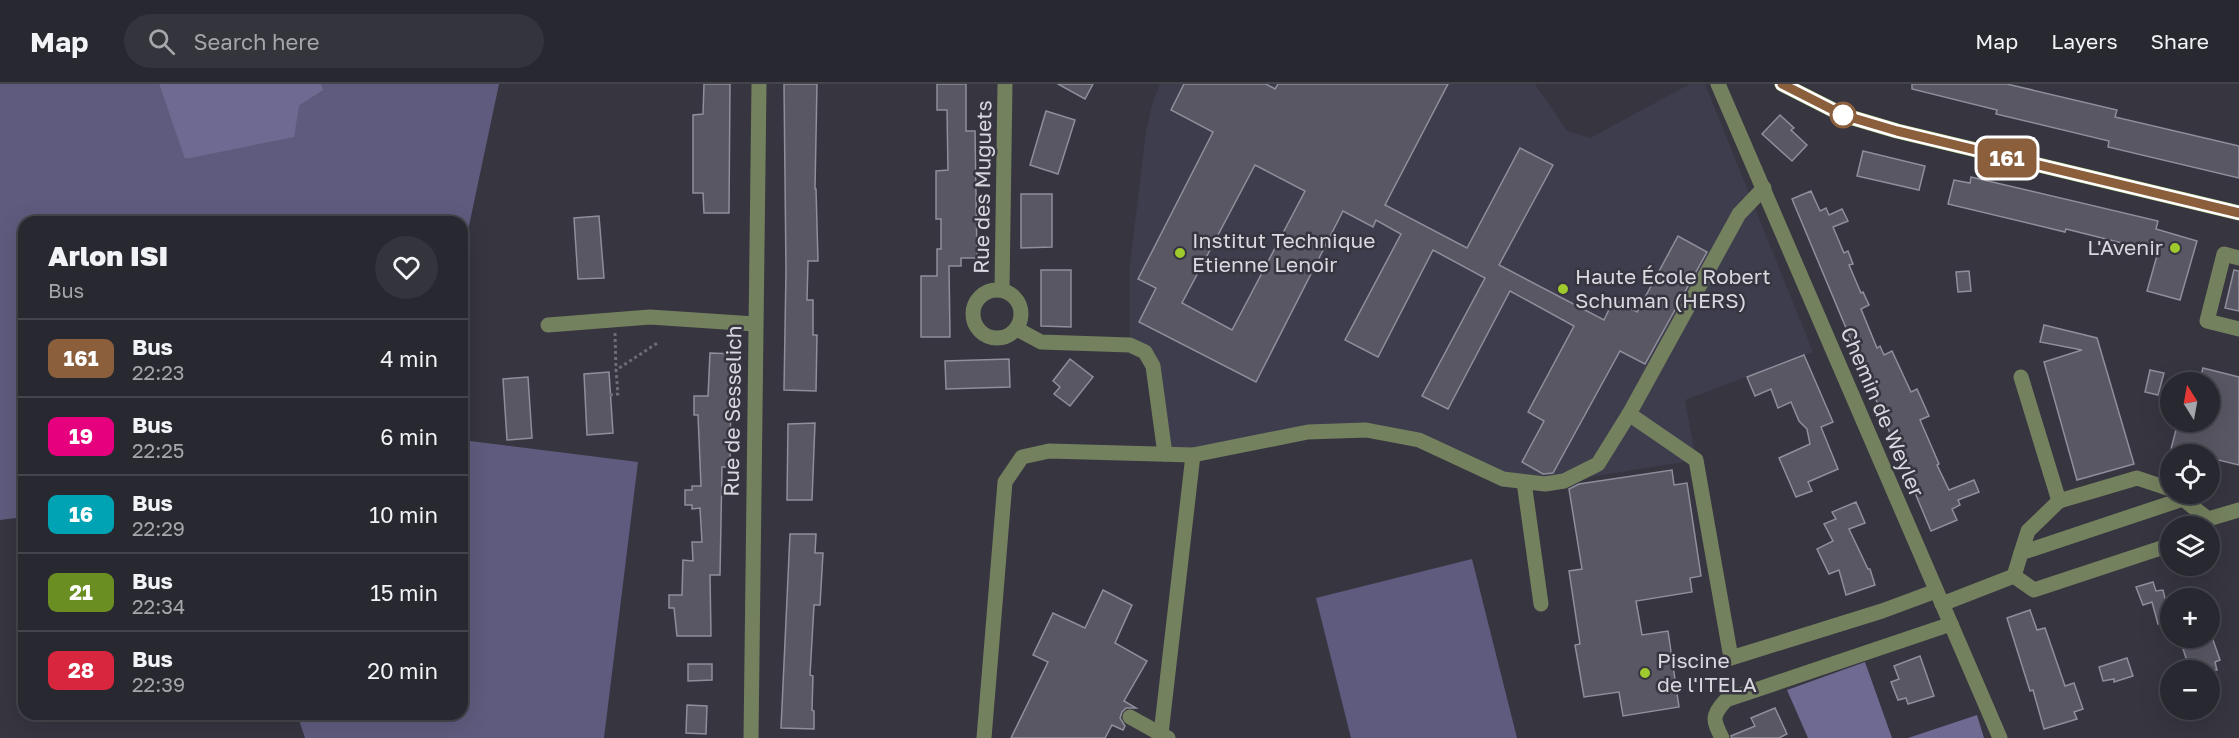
<!DOCTYPE html>
<html lang="en">
<head>
<meta charset="utf-8">
<style>
	body { margin:0; font-family:"Golos Text",sans-serif; background:#34343c; color:#f1f3f6; height:100vh; display:flex; flex-direction:column; font-size:22px; white-space:nowrap }
	* { box-sizing:border-box; margin:0 }
	p { font-size:20px; color:#a5a6ab }
	.icon { flex:none; width:33px; height:33px; fill:none; stroke:currentColor; stroke-width:2; stroke-linecap:round; stroke-linejoin:round }
	.map { position:relative; flex:1; overflow:hidden }
	.drawer { position:absolute; left:18px; top:132px; width:450px; height:504px; display:flex; flex-direction:column; background:#282830; border-radius:18px; box-shadow:0 6px 24px #0002,0 0 0 2px #44444c }
	.drawer>* { flex:none }
	.badge { padding:0 12px; border-radius:9px; font-size:21px; line-height:39px }
	.needle { width:39px; rotate:349deg }
	.tools { position:absolute; left:2160px; top:288px; display:grid; gap:12px }
	.tools a { display:grid; place-items:center; width:60px; height:60px; border-radius:50%; background:#282830; box-shadow:0 6px 24px #0002,0 0 0 2px #44444c; font-size:30px }
	.map>.badge { position:absolute; translate:-50% -50%; box-shadow:0 0 0 3px #fff }
	.round { display:grid; place-items:center; flex:none; width:63px; height:63px; border-radius:32px; background:#34343c }
	.overview { display:flex; align-items:center; justify-content:space-between; height:102px; padding:0 30px }
	h1 { font-size:28px; font-weight:800; line-height:45px }
	ul { padding:0; list-style:none }
	li { display:flex; align-items:center; gap:18px; height:78px; padding:0 30px; border-top:2px solid #44444c }
	li div { flex:1 }
	li b { display:block; font-size:22px }
	li em { font-style:normal }
	li .badge { min-width:66px; font-weight:700; text-align:center }
	header { display:flex; align-items:center; gap:36px; box-sizing:border-box; height:84px; padding:0 30px; background:#282830; border-bottom:2px solid #44444c }
	header strong { font-size:28px }
	nav { display:flex; gap:33px; margin-inline-start:auto; font-size:21px }
	.search { width:420px; height:54px; background:#34343c; display:flex; align-items:center; gap:15px; box-sizing:border-box; padding:0 21px; border-radius:33px; color:#a5a6ab; font-size:22px }
	.map>svg:first-child { display:block }
	.built { fill:#3e3d4e }
	.green { fill:#5f5b7e }
	.forest { fill:#6e6a91 }
	.building { fill:#585763; stroke:#8f8e9b; stroke-width:1.5; fill-rule:evenodd }
	.lines { fill:none; stroke-linecap:round; stroke-linejoin:round }
	.path { stroke:#6e6d77; stroke-width:3; stroke-dasharray:3 3; stroke-linecap:butt }
	.minor { stroke:#74815e; stroke-width:15 }
	.major { stroke:#b1cb81; stroke-width:15 }
	.line-casing { stroke:#fff; stroke-width:14 }
	.line { stroke:#8b5e3c; stroke-width:9 }
	.stop-dot { fill:#fff; stroke:#8b5e3c; stroke-width:3 }
	.poi-dot { fill:#9fca2d; stroke:#363540; stroke-width:2 }
	.labels { text-anchor:middle; stroke-width:5; stroke-linejoin:round; paint-order:stroke }
	.street-label { font-size:21px; fill:#d9d8df; stroke:#363540 }
	.poi-label { font-size:21px; fill:#d9d8df; stroke:#363540; text-anchor:start }
</style>
</head>
<body>
<header>
<strong>Map</strong>
<div class="search"><svg class="icon" aria-label="search" viewBox="0 0 24 24"><circle cx="10" cy="10" r="6"/><path d="M15 15l6 6"/></svg>Search here</div>
<nav><a>Map</a><a>Layers</a><a>Share</a></nav>
</header>
<div class="map">
<svg width="2239" height="654" viewBox="0 0 2239 654">
	<rect width="100%" height="100%" fill="#363540"/>
	<!-- built -->
	<path class="built" d="M 1160,0 L 1535,0 L 1567,47 L 1590,54 L 1690,0 L 1705,0 L 1813,268 L 1685,316 L 1696,376 L 1545,400 L 1524,398 L 1419,356 L 1366,346 L 1165,370 L 1153,282 L 1130,261 L 1130,181 L 1146,48 L 1153,17 Z"/>
	<!-- green -->
	<g class="green">
		<path d="M 0,0 L 159,0 L 186,75 L 299,22 L 324,6 L 321,0 L 499,0 L 462,175 L 462,138 L 24,138 L 24,433 L 0,436 Z"/>
		<path d="M 462,356 L 638,378 L 604,654 L 305,654 L 297,630 L 462,630 Z"/>
		<path d="M 1472,475 L 1517,654 L 1351,654 L 1316,514 Z"/>
	</g>
	<!-- forest -->
	<g class="forest">
		<path d="M 159,0 L 321,0 L 324,6 L 299,22 L 294,53 L 185,75 Z"/>
		<path d="M 1865,578 L 1892,654 L 1808,654 L 1787,606 Z"/>
		<path d="M 1977,631 L 1984,654 L 1908,654 Z"/>
	</g>
	<!-- building -->
	<g class="building">
		<path d="M 704,0 L 730,0 L 729,129 L 704,129 L 703,109 L 693,109 L 693,31 L 703,30 Z"/>
		<path d="M 784,0 L 817,0 L 815,105 L 816,105 L 818,177 L 808,177 L 807,216 L 813,216 L 813,251 L 817,251 L 816,307 L 784,306 L 786,187 Z"/>
		<path d="M 937,0 L 966,0 L 966,47 L 975,47 L 977,174 L 961,174 L 961,182 L 949,182 L 950,253 L 921,253 L 921,192 L 937,192 L 937,165 L 941,165 L 941,135 L 936,135 L 936,87 L 948,86 L 947,26 L 937,26 Z"/>
		<path d="M 1058,0 L 1093,0 L 1085,15 Z"/>
		<path d="M 1184,0 L 1266,0 L 1275,5 L 1278,0 L 1448,0 L 1385,121 L 1467,164 L 1520,64 L 1553,81 L 1499,181 L 1604,236 L 1614,215 L 1637,228 L 1678,152 L 1707,168 L 1645,280 L 1620,267 L 1553,389 L 1543,390 L 1522,378 L 1544,337 L 1528,328 L 1574,242 L 1510,207 L 1448,325 L 1422,312 L 1485,194 L 1433,166 L 1378,273 L 1345,256 L 1401,150 L 1376,136 L 1373,143 L 1343,127 L 1256,298 L 1139,238 L 1156,204 L 1138,195 L 1213,48 L 1171,26 ZM 1255,81 L 1305,107 L 1232,246 L 1182,219 Z"/>
		<path d="M 1912,0 L 2007,0 L 2117,26 L 2115,33 L 2239,62 L 2239,94 L 2108,63 L 2109,57 L 1996,30 L 1997,26 L 1912,5 Z"/>
		<path d="M 1046,27 L 1075,36 L 1058,90 L 1030,81 Z"/>
		<path d="M 1780,31 L 1794,44 L 1791,46 L 1807,61 L 1792,77 L 1762,50 Z"/>
		<path d="M 1863,67 L 1925,82 L 1919,106 L 1857,92 Z"/>
		<path d="M 1971,93 L 2158,137 L 2156,145 L 2197,157 L 2180,216 L 2147,207 L 2158,168 L 2066,145 L 2065,148 L 1948,120 L 1954,96 L 1970,99 Z"/>
		<path d="M 1811,107 L 1820,127 L 1826,124 L 1829,131 L 1842,125 L 1848,137 L 1833,143 L 1844,169 L 1848,167 L 1853,180 L 1849,181 L 1861,209 L 1863,208 L 1869,221 L 1861,225 L 1877,264 L 1880,262 L 1884,271 L 1892,267 L 1911,308 L 1917,305 L 1929,332 L 1920,336 L 1939,380 L 1937,381 L 1949,406 L 1974,396 L 1979,408 L 1958,416 L 1960,421 L 1952,425 L 1957,436 L 1931,447 L 1792,115 Z"/>
		<path d="M 1021,110 L 1052,110 L 1052,163 L 1021,164 Z"/>
		<path d="M 599,132 L 604,194 L 578,195 L 574,134 Z"/>
		<path d="M 1041,186 L 1071,186 L 1071,243 L 1041,242 Z"/>
		<path d="M 2234,186 L 2239,187 L 2239,227 L 2225,224 Z"/>
		<path d="M 1969,187 L 1971,207 L 1958,208 L 1956,188 Z"/>
		<path d="M 2044,241 L 2097,254 L 2134,380 L 2077,396 L 2044,278 L 2082,266 L 2040,258 Z"/>
		<path d="M 710,269 L 735,270 L 735,289 L 732,289 L 731,297 L 730,383 L 722,383 L 720,491 L 710,491 L 711,552 L 677,552 L 674,524 L 669,524 L 669,511 L 682,511 L 683,476 L 693,477 L 692,458 L 702,458 L 700,424 L 692,425 L 692,421 L 685,421 L 685,406 L 692,406 L 692,402 L 701,402 L 698,331 L 694,331 L 694,312 L 708,312 Z"/>
		<path d="M 1804,271 L 1833,338 L 1821,343 L 1838,385 L 1808,398 L 1812,407 L 1796,413 L 1779,374 L 1810,360 L 1807,345 L 1799,337 L 1791,318 L 1778,324 L 1771,305 L 1755,312 L 1747,293 Z"/>
		<path d="M 1009,275 L 1010,303 L 946,305 L 945,277 Z"/>
		<path d="M 1070,275 L 1093,293 L 1070,322 L 1054,310 L 1060,303 L 1053,297 Z"/>
		<path d="M 2203,284 L 2239,293 L 2239,381 L 2210,374 L 2210,370 L 2195,370 L 2171,365 L 2178,338 L 2210,338 L 2210,298 L 2199,298 Z"/>
		<path d="M 2150,286 L 2164,289 L 2158,311 L 2145,308 Z"/>
		<path d="M 609,288 L 613,349 L 587,351 L 584,290 Z"/>
		<path d="M 528,293 L 532,354 L 507,356 L 503,295 Z"/>
		<path d="M 815,339 L 812,416 L 787,416 L 788,340 Z"/>
		<path d="M 1672,386 L 1674,401 L 1687,399 L 1701,492 L 1690,494 L 1692,508 L 1636,517 L 1642,551 L 1668,547 L 1679,623 L 1623,632 L 1619,608 L 1584,613 L 1575,561 L 1580,560 L 1569,487 L 1582,485 L 1569,405 L 1579,400 Z"/>
		<path d="M 1856,418 L 1865,439 L 1849,445 L 1868,485 L 1870,485 L 1875,501 L 1846,511 L 1839,486 L 1829,490 L 1817,465 L 1833,457 L 1824,440 L 1836,435 L 1832,428 Z"/>
		<path d="M 790,450 L 816,450 L 815,469 L 823,469 L 820,521 L 814,521 L 810,591 L 813,592 L 812,626 L 814,627 L 814,645 L 781,644 Z"/>
		<path d="M 2153,498 L 2156,507 L 2163,506 L 2170,536 L 2158,540 L 2152,518 L 2143,521 L 2136,503 Z"/>
		<path d="M 1103,506 L 1132,521 L 1115,559 L 1147,577 L 1124,617 L 1136,624 L 1126,624 L 1122,628 L 1120,634 L 1125,642 L 1123,646 L 1112,641 L 1105,654 L 1011,654 L 1048,578 L 1033,571 L 1053,529 L 1085,544 Z"/>
		<path d="M 2030,526 L 2037,546 L 2045,544 L 2065,602 L 2074,599 L 2083,625 L 2074,628 L 2077,635 L 2044,645 L 2033,606 L 2030,607 L 2007,534 Z"/>
		<path d="M 2213,556 L 2220,576 L 2215,578 L 2217,586 L 2190,586 L 2183,565 Z"/>
		<path d="M 1920,572 L 1934,612 L 1908,620 L 1906,614 L 1898,616 L 1891,598 L 1899,595 L 1894,582 Z"/>
		<path d="M 2127,574 L 2133,592 L 2114,598 L 2114,595 L 2103,597 L 2099,583 Z"/>
		<path d="M 688,580 L 712,580 L 712,596 L 688,597 Z"/>
		<path d="M 687,621 L 707,622 L 706,650 L 686,649 Z"/>
		<path d="M 1775,624 L 1787,650 L 1779,654 L 1732,654 L 1731,652 L 1755,642 L 1751,634 Z"/>
	</g>
	<g class="lines">
		<!-- path -->
		<g class="path">
			<path d="M 615,249 L 616,286"/>
			<path d="M 610,311 L 618,310 L 616,286 L 659,258"/>
		</g>
		<!-- minor -->
		<g class="minor">
			<path d="M 1718,0 L 2000,654"/>
			<path d="M 2239,174 L 2224,170 L 2207,237 L 2239,245"/>
			<circle cx="997" cy="230" r="24"/>
			<path d="M 1002,206 L 1005,0"/>
			<path d="M 548,241 L 650,233 L 755,240"/>
			<path d="M 1017,245 L 1041,258 L 1130,261 L 1145,268 L 1153,282 L 1165,370"/>
			<path d="M 2021,293 L 2059,417 L 2028,447 L 2021,469"/>
			<path d="M 1629,330 L 1696,376 L 1731,574 L 1882,527 L 1936,507"/>
			<path d="M 1524,398 L 1541,520"/>
			<path d="M 2059,417 L 2137,394 L 2170,405"/>
			<path d="M 2014,492 L 2034,506 L 2170,461"/>
			<path d="M 1942,520 L 2014,492 L 2021,469 L 2183,415 L 2208,435 L 2239,426"/>
			<path d="M 1130,633 L 1168,654"/>
			<path d="M 751,654 L 759,0"/>
			<path d="M 984,654 L 1005,398 L 1022,373 L 1049,367 L 1193,371 L 1308,348 L 1366,346 L 1419,356 L 1503,395 L 1545,400 L 1564,397 L 1598,380 L 1629,330 L 1739,130 L 1764,104"/>
			<path d="M 1159,654 L 1161,650 L 1193,371"/>
			<path d="M 1722,654 C 1713,636 1711,632 1726,616 L 1951,540"/>
		</g>
		<!-- major -->
		<path class="major" d="M 1782,0 L 1843,31 L 1897,47 L 2239,129"/>
	</g>
	<g class="lines">
		<defs>
			<path id="line" d="M 1782,0 L 1843,31 L 1897,47 L 2239,129"/>
		</defs>
		<!-- line casing -->
		<use href="#line" class="line-casing"/>
		<!-- line -->
		<use href="#line" class="line"/>
	</g>
	<!-- markers -->
	<circle class="stop-dot" cx="1843" cy="31" r="12"/>
	<g class="poi-dot">
		<circle cx="2175" cy="164" r="6"/>
		<circle cx="1180" cy="169" r="6"/>
		<circle cx="1563" cy="205" r="6"/>
		<circle cx="1645" cy="589" r="6"/>
	</g>
	<g class="labels">
		<!-- street labels -->
		<g class="street-label">
			<text transform="translate(983 103) rotate(-89)" y="7">Rue des Muguets</text>
			<text transform="translate(733 327) rotate(-89)" y="7">Rue de Sesselich</text>
			<text transform="translate(1882 328) rotate(67)" y="7">Chemin de Weyler</text>
		</g>
		<!-- poi labels -->
		<g class="poi-label">
			<text x="1192" y="164">Institut Technique<tspan x="1192" dy="24">Etienne Lenoir</tspan></text>
			<text x="2163" y="171" text-anchor="end">L'Avenir</text>
			<text x="1575" y="200">Haute École Robert<tspan x="1575" dy="24">Schuman (HERS)</tspan></text>
			<text x="1657" y="584">Piscine<tspan x="1657" dy="24">de l'ITELA</tspan></text>
		</g>
	</g>
</svg>
<div class="tools">
<a><svg class="needle" viewBox="-14 -14 28 28"><path d="M0-13l5 13h-10z" fill="#e53935"/><path d="M0 13l5-13h-10z" fill="#a5a6ab"/></svg></a>
<a><svg class="icon" aria-label="locate" viewBox="0 0 24 24"><circle cx="12" cy="12" r="6"/><path d="M12 2v4M12 18v4M2 12h4M18 12h4"/></svg></a>
<a><svg class="icon" aria-label="layers" viewBox="0 0 24 24"><path d="M12 4l9 5-9 5-9-5zM3 14l9 5 9-5"/></svg></a>
<a>+</a>
<a>−</a>
</div>
<b class="badge" style="left:2007px;top:74px;background:#8b5e3c;color:#fff">161</b>
<section class="drawer">
<div class="overview"><div><h1>Arlon ISI</h1><p>Bus</p></div><a class="round"><svg class="icon" aria-label="heart" viewBox="0 0 24 24"><path d="M12 20l-8-8c-3-5 5-10 8-4 3-6 11-1 8 4z"/></svg></a></div>
<ul>
<li><span class="badge" style="background:#8b5e3c;color:#fff">161</span><div><b>Bus</b><p>22:23</p></div><em>4 min</em></li>
<li><span class="badge" style="background:#e6007e;color:#fff">19</span><div><b>Bus</b><p>22:25</p></div><em>6 min</em></li>
<li><span class="badge" style="background:#00a3b4;color:#fff">16</span><div><b>Bus</b><p>22:29</p></div><em>10 min</em></li>
<li><span class="badge" style="background:#6b8e23;color:#fff">21</span><div><b>Bus</b><p>22:34</p></div><em>15 min</em></li>
<li><span class="badge" style="background:#d7263d;color:#fff">28</span><div><b>Bus</b><p>22:39</p></div><em>20 min</em></li>
</ul>
</section>
</div>
</body>
</html>
